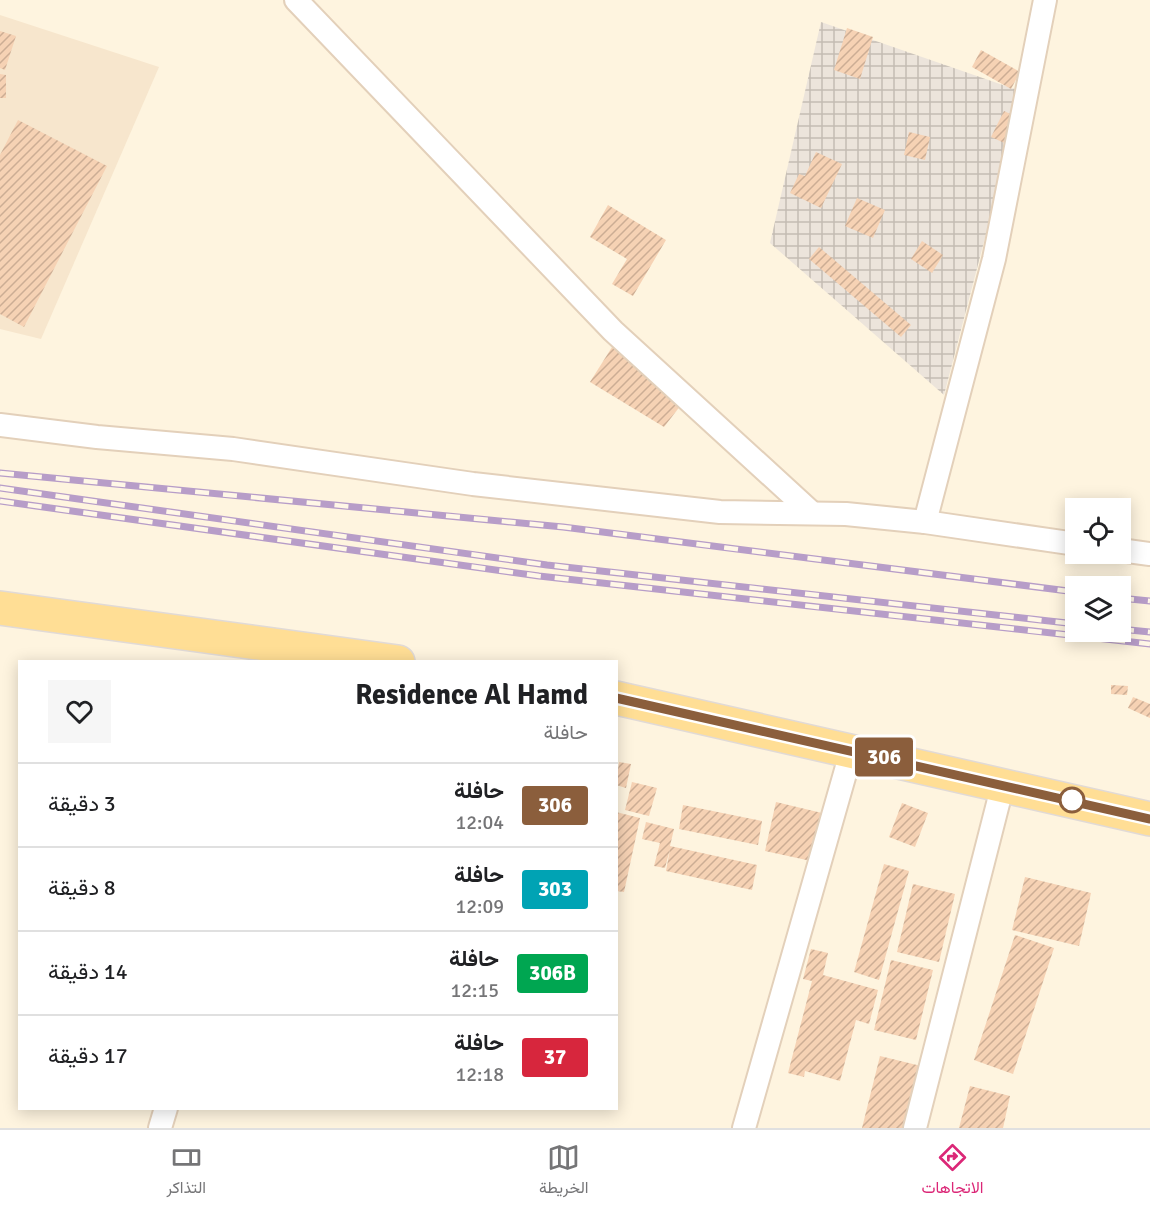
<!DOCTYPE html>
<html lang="ar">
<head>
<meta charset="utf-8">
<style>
	body { margin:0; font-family:Signika,Vazirmatn,sans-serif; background:#f6f6f6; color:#202124; direction:rtl; height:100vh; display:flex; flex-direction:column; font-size:22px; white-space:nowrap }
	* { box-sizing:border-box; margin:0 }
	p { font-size:20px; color:#757577 }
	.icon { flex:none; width:33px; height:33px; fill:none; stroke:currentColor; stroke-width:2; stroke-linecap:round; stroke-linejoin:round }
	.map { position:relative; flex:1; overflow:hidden; direction:ltr }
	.details { position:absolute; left:18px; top:660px; width:600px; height:450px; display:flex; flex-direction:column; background:#fff; border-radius:0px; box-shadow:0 3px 15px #0003; direction:rtl }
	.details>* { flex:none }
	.badge { padding:0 12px; border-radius:4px; font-size:21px; line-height:39px }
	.controls { position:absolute; left:1065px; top:498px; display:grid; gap:12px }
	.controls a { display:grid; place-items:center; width:66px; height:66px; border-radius:0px; background:#fff; box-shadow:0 3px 15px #0003; font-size:30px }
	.map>.badge { position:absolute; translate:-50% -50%; box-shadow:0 0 0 3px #fff }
	.round { display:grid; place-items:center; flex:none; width:63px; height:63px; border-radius:0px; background:#f6f6f6 }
	.headline { display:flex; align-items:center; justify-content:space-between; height:102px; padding:0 30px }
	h1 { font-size:28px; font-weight:700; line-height:45px }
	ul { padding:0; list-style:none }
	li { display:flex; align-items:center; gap:18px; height:84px; padding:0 30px; border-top:2px solid #e0e0e0 }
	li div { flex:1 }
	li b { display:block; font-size:22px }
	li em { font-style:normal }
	li .badge { min-width:66px; font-weight:700; text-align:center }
	.tab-bar { display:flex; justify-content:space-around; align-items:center; height:84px; border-top:2px solid #e0e0e0; background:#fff; font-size:16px; color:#757577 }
	.tab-bar a { display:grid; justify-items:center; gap:3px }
	.tab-bar .active { color:#db2777 }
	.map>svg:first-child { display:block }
	.residential { fill:#f7e6cd }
	.industrial { fill:url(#industrial-grid) }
	.building { fill:url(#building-hatch) }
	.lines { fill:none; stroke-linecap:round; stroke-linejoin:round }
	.street-casing { stroke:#e3d0ba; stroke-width:26 }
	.primary-casing { stroke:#e1dad6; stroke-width:36 }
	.street { stroke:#fff; stroke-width:22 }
	.primary { stroke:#ffde95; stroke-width:33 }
	.rail-casing { stroke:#b79dc8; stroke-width:7 }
	.rail { stroke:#fff7e7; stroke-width:4.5; stroke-dasharray:14; stroke-linecap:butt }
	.line-casing { stroke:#fff; stroke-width:14 }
	.line { stroke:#8b5e3c; stroke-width:9 }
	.stop-dot { fill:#fff; stroke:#8b5e3c; stroke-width:3 }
</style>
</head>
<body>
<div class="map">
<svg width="1150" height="1128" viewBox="0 0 1150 1128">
	<defs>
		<pattern id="industrial-grid" width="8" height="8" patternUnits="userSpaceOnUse" patternTransform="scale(1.5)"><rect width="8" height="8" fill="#ece4db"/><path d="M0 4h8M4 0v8" fill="none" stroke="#c4bcb3"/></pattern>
		<pattern id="building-hatch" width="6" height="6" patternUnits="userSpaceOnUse" patternTransform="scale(1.5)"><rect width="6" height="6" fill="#f6d2b4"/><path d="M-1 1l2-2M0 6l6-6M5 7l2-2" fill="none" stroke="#ccad94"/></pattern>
	</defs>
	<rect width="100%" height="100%" fill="#fef4df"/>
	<!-- residential -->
	<path class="residential" d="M 0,15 L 159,67 L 41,339 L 0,329 Z"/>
	<!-- industrial -->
	<path class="industrial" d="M 821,22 L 1023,92 L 944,395 L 770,243 Z"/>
	<!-- building -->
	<g class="building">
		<path d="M 847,28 L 873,37 L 860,79 L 834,70 Z"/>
		<path d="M 0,31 L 16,36 L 5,70 L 0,68 Z"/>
		<path d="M 981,50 L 1020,72 L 1011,89 L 972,67 Z"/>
		<path d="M 0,74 L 6,75 L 6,98 L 0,98 Z"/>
		<path d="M 1004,111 L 1021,119 L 1009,145 L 991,137 Z"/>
		<path d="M 18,120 L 107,166 L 24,327 L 0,314 L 0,155 Z"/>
		<path d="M 909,132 L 930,137 L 925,160 L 904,155 Z"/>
		<path d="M 816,152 L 842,164 L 821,208 L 790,193 L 799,174 L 805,176 Z"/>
		<path d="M 857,198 L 885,210 L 873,238 L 845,226 Z"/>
		<path d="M 608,205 L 666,240 L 633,296 L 612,284 L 627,259 L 590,237 Z"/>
		<path d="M 922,241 L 943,255 L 932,273 L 911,259 Z"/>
		<path d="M 819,247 L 911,325 L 901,337 L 809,259 Z"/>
		<path d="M 614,344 L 681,405 L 664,427 L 590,382 Z"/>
		<path d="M 1111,685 L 1128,686 L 1127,695 L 1111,694 Z"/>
		<path d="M 1133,697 L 1150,704 L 1150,718 L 1128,708 Z"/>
		<path d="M 619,762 L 631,764 L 626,788 L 616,785 Z"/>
		<path d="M 632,782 L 657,788 L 649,816 L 625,810 Z"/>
		<path d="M 776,802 L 822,813 L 811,861 L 765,851 Z"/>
		<path d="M 902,803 L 928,813 L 915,847 L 889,837 Z"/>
		<path d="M 683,805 L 762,821 L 758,845 L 679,829 Z"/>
		<path d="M 616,812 L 640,818 L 624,892 L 616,891 Z"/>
		<path d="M 646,822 L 674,829 L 670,846 L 757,865 L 752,890 L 666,871 L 670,849 L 665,868 L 654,866 L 660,843 L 642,839 Z"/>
		<path d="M 884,864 L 909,871 L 879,980 L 854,972 Z"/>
		<path d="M 1025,877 L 1091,893 L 1079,946 L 1012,930 Z"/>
		<path d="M 913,884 L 955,894 L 939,962 L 897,952 Z"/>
		<path d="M 1015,935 L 1054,948 L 1013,1074 L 974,1060 Z"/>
		<path d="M 811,949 L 828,953 L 823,975 L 878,990 L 869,1024 L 856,1020 L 840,1081 L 805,1071 L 804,1077 L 788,1073 L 812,981 L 803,979 Z"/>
		<path d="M 891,960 L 933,970 L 916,1040 L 874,1030 Z"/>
		<path d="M 880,1056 L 921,1066 L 906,1128 L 862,1128 Z"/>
		<path d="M 970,1086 L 1010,1096 L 1003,1128 L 959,1128 Z"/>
	</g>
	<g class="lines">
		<defs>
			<g id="street">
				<path d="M 296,0 L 613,331 L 811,512"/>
				<path d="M 0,425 L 97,437 L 233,449 L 473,484 L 720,512 L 846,514 L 925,522 L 1076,544"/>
				<path d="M 925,522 L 994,259 L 1045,0"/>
				<path d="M 1120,550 L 1150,554"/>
				<path d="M 160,1128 L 166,1108"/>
				<path d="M 744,1128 L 852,749"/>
				<path d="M 915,1128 L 1003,784"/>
			</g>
			<g id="primary">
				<path d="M 0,608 L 398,662"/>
				<path d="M 616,698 L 1150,819"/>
			</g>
		</defs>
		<!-- street casing -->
		<use href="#street" class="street-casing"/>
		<!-- primary casing -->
		<use href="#primary" class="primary-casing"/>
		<!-- street -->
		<use href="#street" class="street"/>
		<!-- primary -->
		<use href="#primary" class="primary"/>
		<defs>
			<g id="rail">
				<path d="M 0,473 L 563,527 L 1076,592"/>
				<path d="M 0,488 L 547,565 L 1076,624"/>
				<path d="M 0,501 L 539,576 L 1150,644"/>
				<path d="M 1120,598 L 1150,601"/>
				<path d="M 1120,629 L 1150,632"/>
			</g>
		</defs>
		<!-- rail casing -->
		<use href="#rail" class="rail-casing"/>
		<!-- rail -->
		<use href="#rail" class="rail"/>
	</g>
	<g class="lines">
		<defs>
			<path id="line" d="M 616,698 L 1150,819"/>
		</defs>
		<!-- line casing -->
		<use href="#line" class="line-casing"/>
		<!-- line -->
		<use href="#line" class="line"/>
	</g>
	<!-- markers -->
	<circle class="stop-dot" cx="1072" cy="800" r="12"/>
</svg>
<div class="controls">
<a><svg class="icon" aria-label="locate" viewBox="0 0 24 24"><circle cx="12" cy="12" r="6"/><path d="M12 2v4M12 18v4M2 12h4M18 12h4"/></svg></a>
<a><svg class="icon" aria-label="layers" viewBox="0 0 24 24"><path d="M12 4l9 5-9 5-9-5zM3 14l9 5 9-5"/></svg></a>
</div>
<b class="badge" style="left:884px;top:757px;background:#8b5e3c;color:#fff">306</b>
<section class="details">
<div class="headline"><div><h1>Residence Al Hamd</h1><p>حافلة</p></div><a class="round"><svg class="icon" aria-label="heart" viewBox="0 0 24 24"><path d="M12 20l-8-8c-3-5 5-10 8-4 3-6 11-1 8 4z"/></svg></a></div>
<ul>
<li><span class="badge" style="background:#8b5e3c;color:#fff">306</span><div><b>حافلة</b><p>12:04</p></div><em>3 دقيقة</em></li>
<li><span class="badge" style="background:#00a3b4;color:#fff">303</span><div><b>حافلة</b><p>12:09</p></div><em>8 دقيقة</em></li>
<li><span class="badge" style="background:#00a651;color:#fff">306B</span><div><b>حافلة</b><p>12:15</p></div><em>14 دقيقة</em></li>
<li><span class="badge" style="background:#d7263d;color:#fff">37</span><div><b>حافلة</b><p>12:18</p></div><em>17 دقيقة</em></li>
</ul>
</section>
</div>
<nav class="tab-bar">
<a class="active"><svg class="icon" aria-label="directions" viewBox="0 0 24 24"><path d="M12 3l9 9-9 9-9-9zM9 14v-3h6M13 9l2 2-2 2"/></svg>الاتجاهات</a>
<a><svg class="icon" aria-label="map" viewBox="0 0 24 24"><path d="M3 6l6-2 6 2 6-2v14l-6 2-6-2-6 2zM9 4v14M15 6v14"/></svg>الخريطة</a>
<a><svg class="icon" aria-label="tickets" viewBox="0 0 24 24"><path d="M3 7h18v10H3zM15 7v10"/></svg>التذاكر</a>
</nav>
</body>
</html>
